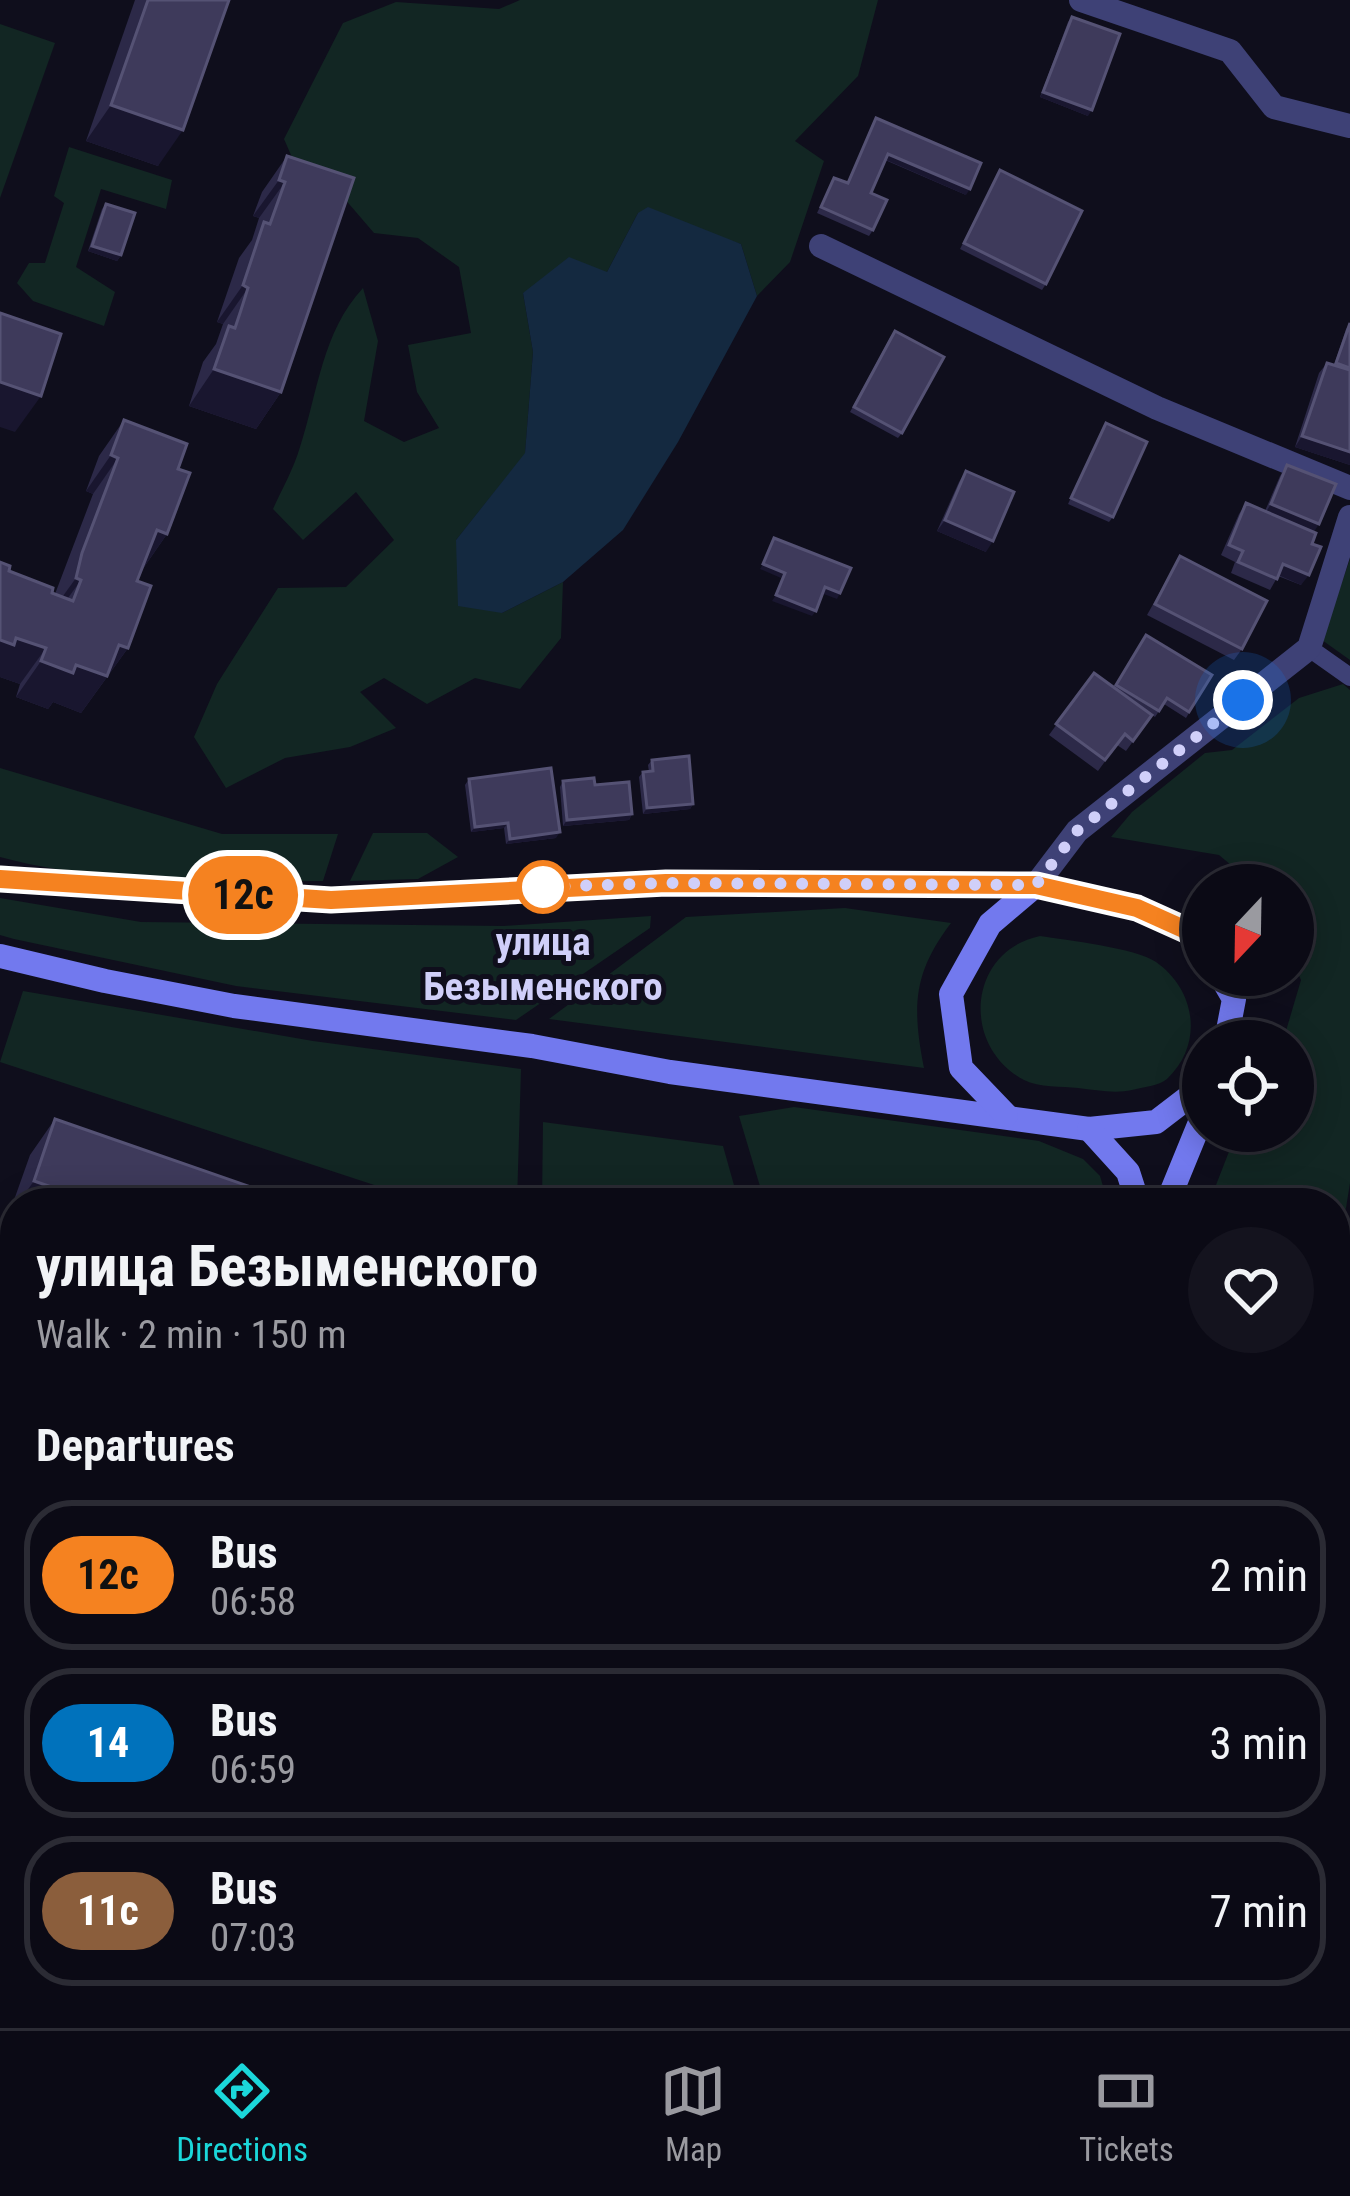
<!DOCTYPE html>
<html lang="en">
<head>
<meta charset="utf-8">
<style>
	body { margin:0; font-family:"Roboto Condensed",sans-serif; background:#14131e; color:#f1f3f6; height:100vh; display:flex; flex-direction:column; font-size:45px; white-space:nowrap }
	* { box-sizing:border-box; margin:0 }
	p { font-size:39px; color:#9a9aa0 }
	.icon { flex:none; width:66px; height:66px; fill:none; stroke:currentColor; stroke-width:2; stroke-linecap:round; stroke-linejoin:round }
	.map { position:relative; flex:1; overflow:hidden }
	.details { position:absolute; left:0px; top:1188px; width:1350px; height:840px; display:flex; flex-direction:column; background:#0b0a15; border-radius:48px 48px 0 0; box-shadow:0 6px 30px #0003,0 0 0 3px #2b2b34 }
	.details>* { flex:none }
	.badge { padding:0 24px; border-radius:39px; font-size:42px; line-height:78px }
	.needle { width:78px; rotate:202deg }
	.tools { position:absolute; left:1182px; top:864px; display:grid; gap:24px }
	.tools a { display:grid; place-items:center; width:132px; height:132px; border-radius:50%; background:#0b0a15; box-shadow:0 6px 30px #0003,0 0 0 3px #2b2b34; font-size:60px }
	.you { position:absolute; width:60px; height:60px; margin:-30px; border:9px solid #fff; border-radius:50%; background:#1a73e8; box-shadow:0 0 0 18px #1a73e833 }
	.map>.badge { position:absolute; translate:-50% -50%; box-shadow:0 0 0 6px #fff }
	h2 { padding:0 36px; font-size:45px; line-height:108px }
	.round { display:grid; place-items:center; flex:none; width:126px; height:126px; border-radius:63px; background:#14131e }
	.head { display:flex; align-items:center; justify-content:space-between; height:204px; padding:0 36px }
	h1 { font-size:57px; font-weight:700; line-height:90px }
	ul { padding:0; list-style:none }
	li { display:flex; align-items:center; gap:36px; height:150px; margin:0 24px 18px; padding:0 12px; border:6px solid #2b2b34; border-radius:48px }
	li div { flex:1 }
	li b { display:block; font-size:45px }
	li em { font-style:normal }
	li .badge { min-width:132px; font-weight:700; text-align:center }
	.dock { display:flex; justify-content:space-around; align-items:center; height:168px; border-top:3px solid #2b2b34; background:#0b0a15; font-size:33px; color:#9a9aa0 }
	.dock a { display:grid; justify-items:center; gap:6px }
	.dock .selected { color:#1bd7da }
	.map>svg:first-child { display:block }
	.green { fill:#122623 }
	.water { fill:#142940 }
	.lines { fill:none; stroke-linecap:round; stroke-linejoin:round }
	.service { stroke:#3e4176; stroke-width:18 }
	.minor { stroke:#3e4176; stroke-width:24 }
	.secondary { stroke:#7279ee; stroke-width:24 }
	.wall { fill:#2c2948 }
	.shaded-wall { fill:#19162f }
	.building { fill:#3e3a5b; stroke:#555274; stroke-width:3 }
	.line-casing { stroke:#fff; stroke-width:27 }
	.line { stroke:#f58220; stroke-width:18 }
	.walk { stroke:#d0cff9; stroke-width:12; stroke-dasharray:0 21.6 }
	.stop-dot { fill:#fff; stroke:#f58220; stroke-width:6 }
	.labels { text-anchor:middle; stroke-width:10; stroke-linejoin:round; paint-order:stroke }
	.stop-label { font-size:39px; font-weight:bold; fill:#d0cff9; stroke:#0f0e1c }
</style>
</head>
<body>
<div class="map">
<svg width="1350" height="2028" viewBox="0 0 1350 2028">
	<rect width="100%" height="100%" fill="#0f0e1c"/>
	<!-- green -->
	<g class="green">
		<path d="M 520,0 L 878,0 L 858,76 L 795,141 L 824,161 L 790,262 L 757,296 L 741,244 L 638,213 L 607,272 L 523,293 L 533,352 L 525,454 L 456,540 L 502,613 L 563,582 L 561,638 L 520,689 L 475,678 L 427,704 L 384,678 L 360,692 L 396,728 L 350,747 L 285,758 L 226,788 L 194,737 L 217,684 L 278,588 L 346,587 L 394,540 L 356,492 L 303,540 L 273,509 C 282,489 294,468 300,447 C 318,392 322,332 363,288 L 378,341 L 364,421 L 404,442 L 439,428 L 417,392 L 408,345 L 471,333 L 459,267 L 418,238 L 374,233 L 331,183 L 298,171 L 284,139 L 343,23 L 396,2 L 499,9 Z"/>
		<path d="M 0,24 L 55,43 L 0,198 Z"/>
		<path d="M 69,147 L 172,180 L 166,209 L 101,189 L 76,267 L 115,292 L 104,326 L 33,301 L 17,283 L 29,263 L 45,263 L 64,203 L 54,196 Z"/>
		<path d="M 1350,559 L 1350,660 L 1322,640 Z"/>
		<path d="M 1343,684 L 1350,690 L 1350,1183 L 1346,1208 L 1335,1232 L 1335,1203 L 1209,1203 L 1237,1131 L 1293,1131 L 1293,1041 L 1283,1041 L 1301,980 L 1293,962 L 1293,885 L 1255,885 L 1219,855 L 1111,837 L 1132,812 L 1205,753 L 1232,750 L 1299,698 Z"/>
		<path d="M 0,768 L 222,834 L 338,834 L 323,881 C 215,882 105,885 0,857 Z"/>
		<path d="M 373,833 L 427,833 L 458,857 L 418,879 L 350,881 Z"/>
		<path d="M 0,898 L 141,922 L 504,926 L 651,916 L 650,928 L 516,1020 L 236,986 L 14,939 L 0,935 Z"/>
		<path d="M 845,908 L 951,923 C 913,973 912,1007 924,1068 L 549,1019 L 686,917 Z"/>
		<path d="M 1040,936 C 1066,940 1136,948 1156,962 C 1196,990 1204,1044 1167,1079 C 1159,1086 1143,1087 1132,1090 C 1115,1094 1096,1090 1078,1088 C 1062,1086 1039,1088 1024,1080 C 960,1046 968,951 1040,936 Z"/>
		<path d="M 23,991 L 313,1041 L 521,1069 L 517,1203 L 429,1203 L 0,1062 Z"/>
		<path d="M 794,1107 L 1039,1141 L 1083,1159 L 1100,1176 L 1108,1203 L 765,1203 L 739,1116 Z"/>
		<path d="M 543,1122 L 723,1146 L 739,1203 L 542,1203 Z"/>
		<path d="M 0,1589 L 15,1594 L 15,2013 L 18,2013 L 13,2028 L 0,2028 Z"/>
		<path d="M 1115,2013 L 1185,2013 L 1179,2028 L 1101,2028 Z"/>
	</g>
	<!-- water -->
	<path class="water" d="M 648,207 L 741,244 L 757,296 L 678,442 L 623,530 L 563,582 L 502,613 L 458,606 L 456,540 L 525,453 L 533,352 L 523,293 L 569,257 L 607,272 L 638,213 Z"/>
	<g class="lines">
		<!-- service -->
		<path class="service" d="M 1309,648 L 1350,677"/>
		<!-- minor -->
		<g class="minor">
			<path d="M 1081,0 L 1230,51 L 1274,107 L 1350,126"/>
			<path d="M 821,246 L 1157,408 L 1350,488"/>
			<path d="M 1036,885 L 1077,831 L 1309,648 L 1350,517"/>
			<path d="M 1335,1268 L 1350,1237"/>
		</g>
		<!-- secondary -->
		<g class="secondary">
			<path d="M 0,879 L 331,900 L 666,883 L 1036,885 L 1137,908 L 1197,935 L 1203,945"/>
			<path d="M 0,956 L 105,981 L 234,1006 L 532,1046 L 670,1072 L 1089,1129 L 1156,1122 L 1203,1086"/>
			<path d="M 1220,975 L 1234,999 L 1226,1041"/>
			<path d="M 1006,1115 L 961,1068 L 951,994 L 990,924 L 1036,885"/>
			<path d="M 1089,1129 L 1128,1172 L 1138,1203"/>
			<path d="M 1167,1203 L 1203,1115"/>
			<path d="M 903,2028 L 907,2013"/>
		</g>
	</g>
	<!-- wall -->
	<g class="wall">
		<path d="M 135,0 L 229,0 L 158,166 L 86,141 Z"/>
		<path d="M 1072,17 L 1088,116 L 1040,97 L 1068,22 Z"/>
		<path d="M 876,118 L 966,195 L 885,160 L 871,193 L 873,230 L 869,236 L 817,213 L 834,178 L 847,183 Z"/>
		<path d="M 287,156 L 281,392 L 256,429 L 189,406 L 203,362 L 216,344 L 223,324 L 217,322 L 239,258 L 252,240 L 259,218 L 253,216 L 262,192 Z"/>
		<path d="M 1000,170 L 1046,284 L 1042,290 L 960,249 Z"/>
		<path d="M 106,204 L 121,255 L 117,261 L 88,251 L 102,209 Z"/>
		<path d="M 1350,323 L 1350,465 L 1295,447 L 1319,373 L 1327,363 L 1334,365 L 1346,329 Z"/>
		<path d="M 891,336 L 902,433 L 898,438 L 850,412 Z"/>
		<path d="M 124,420 L 178,469 L 167,534 L 142,570 L 137,581 L 128,648 L 81,713 L 53,702 L 48,709 L 16,697 L 20,684 L 0,677 L 0,562 L 9,571 L 55,594 L 93,494 L 86,491 L 99,456 Z"/>
		<path d="M 1106,423 L 1113,517 L 1109,522 L 1068,504 Z"/>
		<path d="M 1287,465 L 1314,532 L 1301,585 L 1278,576 L 1270,590 L 1231,573 L 1235,562 L 1221,555 L 1239,514 L 1246,503 L 1265,511 L 1280,476 Z"/>
		<path d="M 966,471 L 986,552 L 937,531 L 959,482 Z"/>
		<path d="M 1180,556 L 1242,649 L 1234,660 L 1147,615 Z"/>
		<path d="M 1146,635 L 1212,675 L 1186,718 L 1164,704 L 1155,717 L 1150,714 L 1152,715 L 1126,751 L 1117,745 L 1098,771 L 1049,735 L 1094,673 L 1114,687 Z"/>
		<path d="M 652,760 L 693,804 L 690,809 L 643,814 L 639,777 L 643,772 L 649,772 L 648,765 Z"/>
		<path d="M 469,779 L 556,838 L 506,844 L 504,828 L 471,832 L 465,785 Z"/>
		<path d="M 563,781 L 595,785 L 632,814 L 629,820 L 563,826 L 560,787 Z"/>
		<path d="M 55,1119 L 297,1203 L 15,1203 L 15,1219 L 8,1217 L 30,1155 Z"/>
		<path d="M 28,2013 L 110,2013 L 105,2028 L 23,2028 Z"/>
		<path d="M 307,2013 L 386,2013 L 381,2028 L 302,2028 Z"/>
		<path d="M 653,2013 L 739,2013 L 734,2028 L 648,2028 Z"/>
		<path d="M 1201,2013 L 1305,2013 L 1300,2028 L 1218,2028 L 1199,2021 Z"/>
	</g>
	<!-- shaded-wall -->
	<g class="shaded-wall">
		<path d="M 1043,92 L 1092,110 L 1088,116 L 1040,97 Z"/>
		<path d="M 111,105 L 183,130 L 158,166 L 86,141 Z"/>
		<path d="M 888,154 L 970,189 L 966,195 L 884,159 Z"/>
		<path d="M 279,180 L 285,182 L 259,218 L 253,216 Z"/>
		<path d="M 92,246 L 121,255 L 117,261 L 88,251 Z"/>
		<path d="M 243,285 L 248,288 L 223,324 L 217,322 Z"/>
		<path d="M 214,369 L 281,392 L 256,429 L 189,406 Z"/>
		<path d="M 0,382 L 41,396 L 15,432 L 0,427 Z"/>
		<path d="M 1302,436 L 1350,452 L 1350,465 L 1295,447 Z"/>
		<path d="M 111,455 L 118,458 L 93,494 L 86,491 Z"/>
		<path d="M 1271,504 L 1319,524 L 1312,535 L 1264,515 Z"/>
		<path d="M 945,520 L 993,541 L 986,552 L 937,531 Z"/>
		<path d="M 157,530 L 167,534 L 142,570 Z"/>
		<path d="M 763,564 L 785,573 L 781,578 L 760,569 Z"/>
		<path d="M 1283,564 L 1309,575 L 1301,585 L 1276,574 Z"/>
		<path d="M 76,578 L 81,580 L 55,616 L 50,614 Z"/>
		<path d="M 825,587 L 840,593 L 837,599 L 821,593 Z"/>
		<path d="M 776,595 L 816,611 L 812,616 L 772,601 Z"/>
		<path d="M 16,638 L 46,648 L 20,684 L 0,677 L 0,640 Z"/>
		<path d="M 119,645 L 128,648 L 81,713 L 53,702 L 48,709 L 16,697 L 41,661 L 76,665 Z"/>
		<path d="M 693,804 L 690,809 L 643,814 L 647,808 Z"/>
		<path d="M 632,814 L 629,820 L 563,826 L 567,820 Z"/>
		<path d="M 508,823 L 504,828 L 471,832 L 475,827 Z"/>
		<path d="M 560,832 L 556,838 L 506,844 L 510,839 Z"/>
		<path d="M 34,1181 L 67,1187 L 112,1202 L 18,1203 Z"/>
		<path d="M 0,1462 L 15,1467 L 15,1485 L 0,1506 Z"/>
		<path d="M 15,1488 L 15,1518 L 0,1513 L 0,1509 Z"/>
		<path d="M 1344,1806 L 1350,1809 L 1335,1830 Z"/>
		<path d="M 1204,2013 L 1233,2013 L 1222,2028 L 1199,2021 Z"/>
	</g>
	<!-- building -->
	<g class="building">
		<path d="M 148,0 L 229,0 L 183,130 L 111,105 Z"/>
		<path d="M 1072,17 L 1120,34 L 1092,110 L 1043,92 Z"/>
		<path d="M 876,118 L 981,163 L 970,189 L 888,154 L 871,193 L 887,200 L 873,230 L 821,207 L 834,178 L 848,183 Z"/>
		<path d="M 287,156 L 354,178 L 281,392 L 214,369 L 229,326 L 235,328 L 241,310 L 248,288 L 243,285 L 264,222 L 270,224 L 285,182 L 279,180 Z"/>
		<path d="M 1000,170 L 1082,211 L 1046,284 L 964,243 Z"/>
		<path d="M 106,204 L 135,213 L 121,255 L 92,246 Z"/>
		<path d="M 0,313 L 61,334 L 41,396 L 0,382 Z"/>
		<path d="M 1350,323 L 1350,368 L 1336,363 Z"/>
		<path d="M 895,331 L 944,357 L 902,433 L 854,407 Z"/>
		<path d="M 1327,363 L 1350,370 L 1350,452 L 1302,436 Z"/>
		<path d="M 124,420 L 187,444 L 178,469 L 190,473 L 167,534 L 157,530 L 137,581 L 151,586 L 128,648 L 119,645 L 107,676 L 76,665 L 73,673 L 41,661 L 46,648 L 16,638 L 14,645 L 0,640 L 0,562 L 10,566 L 9,571 L 53,588 L 52,593 L 73,601 L 81,580 L 76,578 L 82,553 L 118,458 L 111,455 Z"/>
		<path d="M 1106,423 L 1147,442 L 1113,517 L 1071,498 Z"/>
		<path d="M 1287,465 L 1336,484 L 1319,524 L 1271,504 Z"/>
		<path d="M 966,471 L 1014,492 L 993,541 L 945,520 Z"/>
		<path d="M 1246,503 L 1316,533 L 1312,544 L 1321,547 L 1309,575 L 1283,564 L 1277,579 L 1238,562 L 1243,551 L 1229,545 Z"/>
		<path d="M 774,538 L 851,568 L 840,593 L 825,587 L 816,611 L 776,595 L 785,573 L 763,564 Z"/>
		<path d="M 1180,556 L 1267,601 L 1242,649 L 1155,604 Z"/>
		<path d="M 1146,635 L 1212,675 L 1189,712 L 1167,698 L 1159,711 L 1116,685 Z"/>
		<path d="M 1094,673 L 1152,715 L 1133,741 L 1125,734 L 1105,760 L 1056,724 Z"/>
		<path d="M 689,756 L 693,804 L 647,808 L 643,772 L 653,771 L 652,760 Z"/>
		<path d="M 551,768 L 560,832 L 510,839 L 508,823 L 475,827 L 469,779 Z"/>
		<path d="M 594,778 L 595,785 L 629,782 L 632,814 L 567,820 L 563,781 Z"/>
		<path d="M 55,1119 L 297,1203 L 112,1203 L 67,1187 L 66,1192 L 34,1181 Z"/>
		<path d="M 0,1399 L 15,1404 L 15,1467 L 0,1462 Z"/>
		<path d="M 1337,1642 L 1350,1646 L 1350,1808 L 1344,1806 L 1335,1833 L 1335,1648 Z"/>
		<path d="M 39,2013 L 110,2013 L 105,2028 L 34,2028 Z"/>
		<path d="M 317,2013 L 386,2013 L 381,2028 L 313,2028 Z"/>
		<path d="M 666,2013 L 739,2013 L 734,2028 L 661,2028 Z"/>
		<path d="M 1240,2013 L 1305,2013 L 1300,2028 L 1236,2028 Z"/>
	</g>
	<g class="lines">
		<defs>
			<path id="line" d="M 0,879 L 331,900 L 666,883 L 1036,885 L 1137,908 L 1197,935 L 1203,945"/>
		</defs>
		<!-- line casing -->
		<use href="#line" class="line-casing"/>
		<!-- line -->
		<use href="#line" class="line"/>
		<!-- walk -->
		<path class="walk" d="M 543,887 L 666,883 L 1036,885 L 1077,831 L 1243,700"/>
	</g>
	<!-- markers -->
	<circle class="stop-dot" cx="543" cy="887" r="24"/>
	<g class="labels">
		<!-- stop labels -->
		<g class="stop-label">
			<text x="543" y="955">улица<tspan x="543" dy="45">Безыменского</tspan></text>
		</g>
	</g>
</svg>
<div class="tools">
<a><svg class="needle" viewBox="-14 -14 28 28"><path d="M0-13l5 13h-10z" fill="#e53935"/><path d="M0 13l5-13h-10z" fill="#9a9aa0"/></svg></a>
<a><svg class="icon" aria-label="locate" viewBox="0 0 24 24"><circle cx="12" cy="12" r="6"/><path d="M12 2v4M12 18v4M2 12h4M18 12h4"/></svg></a>
</div>
<div class="you" style="left:1243px;top:700px"></div>
<b class="badge" style="left:243px;top:895px;background:#f58220;color:#111">12с</b>
<section class="details">
<div class="head"><div><h1>улица Безыменского</h1><p>Walk · 2 min · 150 m</p></div><a class="round"><svg class="icon" aria-label="heart" viewBox="0 0 24 24"><path d="M12 20l-8-8c-3-5 5-10 8-4 3-6 11-1 8 4z"/></svg></a></div>
<h2>Departures</h2>
<ul>
<li><span class="badge" style="background:#f58220;color:#111">12с</span><div><b>Bus</b><p>06:58</p></div><em>2 min</em></li>
<li><span class="badge" style="background:#0072bc;color:#fff">14</span><div><b>Bus</b><p>06:59</p></div><em>3 min</em></li>
<li><span class="badge" style="background:#8b5e3c;color:#fff">11с</span><div><b>Bus</b><p>07:03</p></div><em>7 min</em></li>
</ul>
</section>
</div>
<nav class="dock">
<a class="selected"><svg class="icon" aria-label="directions" viewBox="0 0 24 24"><path d="M12 3l9 9-9 9-9-9zM9 14v-3h6M13 9l2 2-2 2"/></svg>Directions</a>
<a><svg class="icon" aria-label="map" viewBox="0 0 24 24"><path d="M3 6l6-2 6 2 6-2v14l-6 2-6-2-6 2zM9 4v14M15 6v14"/></svg>Map</a>
<a><svg class="icon" aria-label="tickets" viewBox="0 0 24 24"><path d="M3 7h18v10H3zM15 7v10"/></svg>Tickets</a>
</nav>
</body>
</html>
